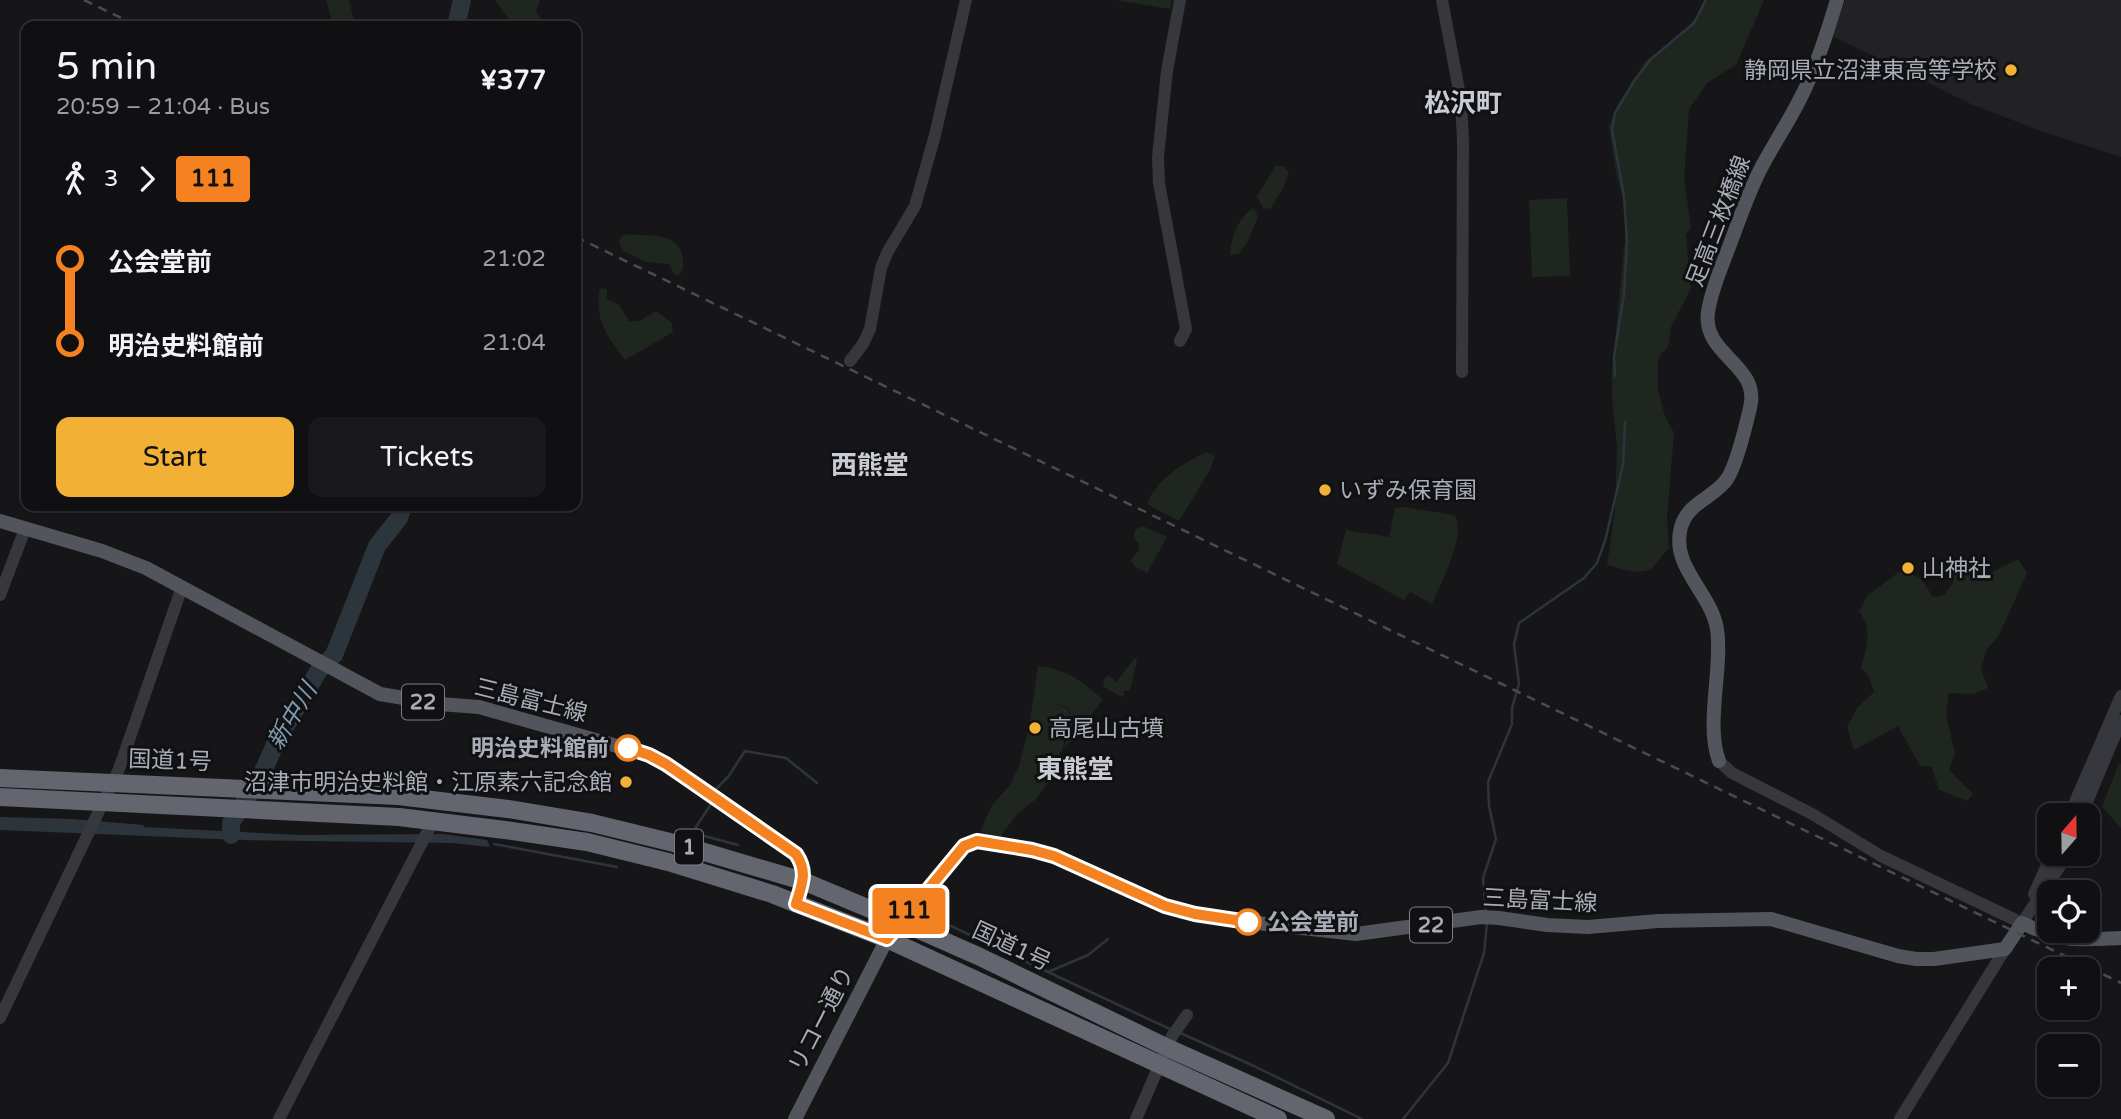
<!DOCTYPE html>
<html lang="en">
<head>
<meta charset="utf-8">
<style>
	body { margin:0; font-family:"Varela Round","Noto Sans JP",sans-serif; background:#19191b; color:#f1f3f6; height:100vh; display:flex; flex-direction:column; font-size:26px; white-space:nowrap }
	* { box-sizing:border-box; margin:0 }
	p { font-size:23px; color:#9c9d9f }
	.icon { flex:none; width:38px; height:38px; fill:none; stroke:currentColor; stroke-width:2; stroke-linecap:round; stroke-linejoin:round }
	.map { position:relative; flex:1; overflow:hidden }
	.drawer { position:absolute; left:21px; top:21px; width:560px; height:490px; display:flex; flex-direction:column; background:#101012; border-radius:14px; box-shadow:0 2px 5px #0004,0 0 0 2px #303032 }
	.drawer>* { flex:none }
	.badge { padding:0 14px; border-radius:5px; font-size:24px; line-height:46px }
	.needle { width:46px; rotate:20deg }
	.buttons { position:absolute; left:2037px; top:803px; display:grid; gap:14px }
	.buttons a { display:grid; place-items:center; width:63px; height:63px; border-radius:14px; background:#101012; box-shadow:0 2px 5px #0004,0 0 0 2px #303032; font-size:35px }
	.map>.badge { position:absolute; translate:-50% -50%; box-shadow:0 0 0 4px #fff }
	.legs { display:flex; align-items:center; gap:10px; height:77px; padding:0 35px; font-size:23px }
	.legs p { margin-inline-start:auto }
	.headline { display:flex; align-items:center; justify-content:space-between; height:119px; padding:0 35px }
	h1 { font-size:38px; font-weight:600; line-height:52px }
	.primary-button { display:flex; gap:14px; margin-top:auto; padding:14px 35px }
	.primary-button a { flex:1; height:80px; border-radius:14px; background:#f2b134; color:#111; font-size:28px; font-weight:600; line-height:80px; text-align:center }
	.primary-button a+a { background:#19191b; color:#f1f3f6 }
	ul { padding:0 35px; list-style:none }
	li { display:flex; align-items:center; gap:24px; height:84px; font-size:26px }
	li i { display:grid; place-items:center; width:10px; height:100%; margin:0 9px; background:currentColor }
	li i::after { content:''; width:18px; height:18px; margin:-9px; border:5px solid; border-radius:50%; background:#101012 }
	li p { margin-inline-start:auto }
	li:first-child i { background:linear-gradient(#0000 50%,currentColor 0) }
	li:last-child i { background:linear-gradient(currentColor 50%,#0000 0) }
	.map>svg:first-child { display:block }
	.built { fill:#222225 }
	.green { fill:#1e261f }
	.water { fill:#2c353c }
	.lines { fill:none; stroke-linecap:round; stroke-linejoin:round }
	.stream { stroke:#2c353c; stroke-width:2.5 }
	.river { stroke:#2c353c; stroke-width:18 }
	.minor { stroke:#37383d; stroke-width:12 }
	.major { stroke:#53555c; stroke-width:14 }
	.highway { stroke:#63666e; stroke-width:18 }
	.rail { stroke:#4a4c52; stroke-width:2.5; stroke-dasharray:9 7; stroke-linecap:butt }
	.line-1-casing { stroke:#fff; stroke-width:16 }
	.line-1 { stroke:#f58220; stroke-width:10 }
	.poi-dot { fill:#f2b134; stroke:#111113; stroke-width:2.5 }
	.stop-1-dot { fill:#fff; stroke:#f58220; stroke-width:3.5 }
	.labels { text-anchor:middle; stroke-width:6; stroke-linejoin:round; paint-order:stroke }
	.shield { fill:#111113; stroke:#7b7e86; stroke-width:2 }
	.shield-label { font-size:21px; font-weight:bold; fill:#a8adb8 }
	.poi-label { font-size:23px; fill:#a8adb8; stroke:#111113; text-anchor:start }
	.street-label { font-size:23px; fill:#a8adb8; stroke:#111113 }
	.stop-label { font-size:23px; font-weight:bold; fill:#a8adb8; stroke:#111113; text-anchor:end }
	.water-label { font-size:24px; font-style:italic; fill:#7f9bb3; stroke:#111113 }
	.quarter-label { font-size:26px; font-weight:bold; fill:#c9ccd4; stroke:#111113 }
</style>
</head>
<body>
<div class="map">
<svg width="2121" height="1119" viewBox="0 0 2121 1119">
	<rect width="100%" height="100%" fill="#161618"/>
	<!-- built -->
	<path class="built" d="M 1845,0 L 2121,0 L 2121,157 L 2035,129 L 1971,104 L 1832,36 Z"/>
	<!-- green -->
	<g class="green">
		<path d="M 326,0 L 349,0 L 355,26 L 333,25 Z"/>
		<path d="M 495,0 L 540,0 L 536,11 L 544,26 L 513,26 Z"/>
		<path d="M 1115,0 L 1172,0 L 1170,9 Z"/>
		<path d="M 1704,0 L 1764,0 L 1736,65 L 1707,83 L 1689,109 L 1684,178 L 1691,227 L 1686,235 L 1691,288 L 1671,327 L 1668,347 L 1660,355 L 1658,362 L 1658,390 L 1665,416 L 1674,433 L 1667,519 L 1669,549 C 1660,556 1659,561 1653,567 C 1641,577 1619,568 1607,565 L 1615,510 L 1617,447 L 1612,397 L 1612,371 L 1625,238 L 1625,207 L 1616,173 L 1609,126 L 1619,104 L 1646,60 L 1679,38 L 1696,17 Z"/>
		<path d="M 1275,166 L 1283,166 L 1289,172 L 1283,188 L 1271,208 L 1264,209 L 1257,197 Z"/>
		<path d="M 1567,198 L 1570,276 L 1532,277 L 1529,200 Z"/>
		<path d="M 1254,208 L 1258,217 L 1247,243 L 1239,254 L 1230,255 C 1230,239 1239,215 1254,208 Z"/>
		<path d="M 629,234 C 647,237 675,231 682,254 C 684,262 684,268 680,275 L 674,274 L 669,264 L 646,262 L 623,251 L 619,242 L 622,236 Z"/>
		<path d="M 600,288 L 607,289 L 607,299 L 619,305 L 629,321 L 639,321 L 656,311 L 672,323 L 673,332 L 625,360 C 607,335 594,320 600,288 Z"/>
		<path d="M 1207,452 L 1215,456 L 1210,470 L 1179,521 L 1147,504 C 1155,480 1185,462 1207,452 Z"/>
		<path d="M 1403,507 L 1455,515 C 1466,537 1441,583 1432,604 L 1410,592 L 1404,600 L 1337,564 L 1346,530 L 1389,537 L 1395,508 Z"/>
		<path d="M 1143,526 L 1167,537 L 1147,573 L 1134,566 L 1131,560 L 1138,551 L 1139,544 L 1134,538 L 1135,530 Z"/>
		<path d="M 2018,559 L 2027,573 L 1998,637 L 1987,649 L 1981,669 L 1988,688 L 1973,694 L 1949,693 L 1946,714 L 1955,754 L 1949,770 L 1973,794 L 1967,801 L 1939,790 L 1932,767 L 1920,766 L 1898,726 L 1854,750 L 1847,727 L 1857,708 L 1874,692 L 1868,675 L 1861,668 C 1866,648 1873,630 1859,611 L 1868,595 L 1903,569 L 1922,580 L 1933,597 L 1944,595 L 1953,583 L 1953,572 L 1988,574 Z"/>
		<path d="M 1135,658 L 1137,661 L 1130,691 L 1123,691 L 1125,695 L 1121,697 L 1104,687 L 1103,680 L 1109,675 L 1116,682 Z"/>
		<path d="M 1038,666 C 1066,669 1083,681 1103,700 L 1065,748 L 1070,712 L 1068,707 L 1052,703 L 1067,708 L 1069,712 L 1063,749 L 1054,761 L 1061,767 L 1035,800 L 1017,814 L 998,840 L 982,832 L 981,829 L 992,805 L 1010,785 L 1019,766 L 1029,727 Z"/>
		<path d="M 2119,763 L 2121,764 L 2121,828 L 2102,807 Z"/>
	</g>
	<!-- water -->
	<path class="water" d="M 0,817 L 71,819 L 144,825 L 144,827 L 300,835 L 443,834 L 487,840 L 490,847 L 452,843 L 242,840 L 0,830 Z"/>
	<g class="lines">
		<!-- stream -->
		<g class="stream">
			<path d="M 1615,376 L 1614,357 L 1624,294 L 1627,242 L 1624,196 L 1612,130 L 1615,113 L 1634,81 L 1651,59 L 1694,23 L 1706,0"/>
			<path d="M 714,791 L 728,777 L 745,751 L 786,758 L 817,783"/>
			<path d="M 713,801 L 696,827 L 697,834 L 738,845"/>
			<path d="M 494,844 L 617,867"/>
			<path d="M 1486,913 L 1483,878 L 1496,839 L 1489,806 L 1488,782 L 1512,724 L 1512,708 L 1519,684 L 1514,644 L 1519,623 L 1584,578 L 1597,563 L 1605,541 L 1623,465 L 1625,422"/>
			<path d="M 951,926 L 1048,972 L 1088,955 L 1108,939"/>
			<path d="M 1048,972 L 1172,1030"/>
			<path d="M 1178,1032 L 1254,1066 L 1362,1119"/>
			<path d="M 1403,1119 L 1448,1063 L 1484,953 L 1487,923"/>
		</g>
		<!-- river -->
		<g class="river">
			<path d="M 456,26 L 462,0"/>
			<path d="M 231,835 L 231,823 L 262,774 L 276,742 L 319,670 L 334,655 L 377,546 L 399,518 L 403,506"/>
		</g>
		<!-- minor -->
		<g class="minor">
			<path d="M 1180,0 L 1167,71 L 1158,157 L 1159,183 L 1186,329 L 1180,341"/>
			<path d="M 1442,0 L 1461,101 L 1463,141 L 1462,372"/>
			<path d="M 850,361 L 863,344 L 870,329 L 881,268 L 887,253 L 915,206 L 935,135 L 966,0"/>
			<path d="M 0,595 L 25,529"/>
			<path d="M 1719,761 L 1732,773 L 1814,815 L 1881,856 L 2022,923"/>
			<path d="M 2069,816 L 2121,696"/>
			<path d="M 2081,816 L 2121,721"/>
			<path d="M 2034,894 L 2052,854"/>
			<path d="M 2022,923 L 2060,866 L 2065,854"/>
			<path d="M 0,1018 L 119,769 L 182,587"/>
			<path d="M 279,1119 L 433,821"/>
			<path d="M 1136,1119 L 1172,1036 L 1187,1015"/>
			<path d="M 1900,1119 L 2005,949"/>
		</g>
		<!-- major -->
		<g class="major">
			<path d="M 0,521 L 102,551 L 146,568 L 380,694 L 439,704 L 479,707 L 649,755 L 720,800 L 796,854 C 808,872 802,884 796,904"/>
			<path d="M 1719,761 C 1705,724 1723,668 1717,629 C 1711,592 1670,567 1681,527 C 1688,502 1714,498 1727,479 C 1736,466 1746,425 1750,408 C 1761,364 1702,356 1708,312 C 1711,291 1720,271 1727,252 C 1738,224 1747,195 1761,168 C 1773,145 1788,123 1800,99 C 1816,68 1827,33 1837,0"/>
			<path d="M 795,1119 L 887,939 L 964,846 L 977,841 L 1032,850 L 1054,856 L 1165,906 L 1195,914 L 1257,923 L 1356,934 L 1481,917 L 1499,918 L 1547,925 L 1588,927 L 1658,921 L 1771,919 L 1898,956 L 1916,959 L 1934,959 L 2005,949 L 2022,923 C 2064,943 2077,940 2121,938"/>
		</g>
		<!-- highway -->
		<g class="highway">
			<path d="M 0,778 L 398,796 L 508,809 L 592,823 L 674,843 L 803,881 L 901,922 L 978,956 L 1168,1048 L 1326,1119"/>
			<path d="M 0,797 L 399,817 L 505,830 L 587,842 L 668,862 L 772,894 L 887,939 L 1278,1119"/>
		</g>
		<!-- rail -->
		<g class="rail">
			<path d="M 84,0 L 138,26"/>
			<path d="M 576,237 L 2121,983"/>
		</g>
	</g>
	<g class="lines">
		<defs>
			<path id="line-1" d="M 628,748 L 649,755 L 666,764 L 796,854 C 808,872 802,884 796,904 L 887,939 L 964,846 L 977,841 L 1032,850 L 1054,856 L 1165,906 L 1195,914 L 1248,922"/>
		</defs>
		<!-- line-1 casing -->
		<use href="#line-1" class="line-1-casing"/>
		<!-- line-1 -->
		<use href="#line-1" class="line-1"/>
	</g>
	<!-- markers -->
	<g class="poi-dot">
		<circle cx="2011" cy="70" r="7"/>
		<circle cx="1325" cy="490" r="7"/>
		<circle cx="1908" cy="568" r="7"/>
		<circle cx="1035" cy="728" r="7"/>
		<circle cx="626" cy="782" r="7"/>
	</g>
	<g class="stop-1-dot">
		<circle cx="628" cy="748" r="12"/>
		<circle cx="1248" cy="922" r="12"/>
	</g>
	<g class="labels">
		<!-- shield labels -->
		<g class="shield">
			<rect x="402" y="684.5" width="42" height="35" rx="5"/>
			<rect x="675" y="829.5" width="28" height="35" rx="5"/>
			<rect x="1410" y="907.5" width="42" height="35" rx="5"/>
		</g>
		<g class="shield-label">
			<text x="423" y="709">22</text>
			<text x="689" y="854">1</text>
			<text x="1431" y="932">22</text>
		</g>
		<!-- poi labels -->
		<g class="poi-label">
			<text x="1997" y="78" text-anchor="end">静岡県立沼津東高等学校</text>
			<text x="1339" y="498">いずみ保育園</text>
			<text x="1922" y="576">山神社</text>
			<text x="1049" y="736">高尾山古墳</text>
			<text x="612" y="790" text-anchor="end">沼津市明治史料館・江原素六記念館</text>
		</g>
		<!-- street labels -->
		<g class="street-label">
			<text transform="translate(1718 221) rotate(-69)" y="8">足高三枚橋線</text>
			<text transform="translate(531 700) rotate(14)" y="8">三島富士線</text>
			<text transform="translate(170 760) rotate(2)" y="8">国道1号</text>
			<text transform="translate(1540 900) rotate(3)" y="8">三島富士線</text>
			<text transform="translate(1012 946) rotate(25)" y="8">国道1号</text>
			<text transform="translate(821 1019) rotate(-63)" y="8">リコー通り</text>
		</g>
		<!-- stop labels -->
		<g class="stop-label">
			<text x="609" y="756">明治史料館前</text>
			<text x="1267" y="930" text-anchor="start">公会堂前</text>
		</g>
		<!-- water labels -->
		<g class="water-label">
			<text transform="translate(292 716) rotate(-59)" y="8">新中川</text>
		</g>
		<!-- quarter labels -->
		<g class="quarter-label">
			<text x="1463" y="112">松沢町</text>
			<text x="870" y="474">西熊堂</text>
			<text x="1075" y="778">東熊堂</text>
		</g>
	</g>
</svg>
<div class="buttons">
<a><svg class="needle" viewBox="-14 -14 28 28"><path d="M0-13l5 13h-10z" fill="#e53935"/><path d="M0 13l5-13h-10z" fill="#9c9d9f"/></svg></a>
<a><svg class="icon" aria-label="locate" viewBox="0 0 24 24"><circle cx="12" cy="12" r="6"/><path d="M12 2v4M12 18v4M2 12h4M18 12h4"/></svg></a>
<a>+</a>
<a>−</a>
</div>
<b class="badge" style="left:909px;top:911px;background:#f58220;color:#111">111</b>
<section class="drawer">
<div class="headline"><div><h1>5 min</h1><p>20:59 – 21:04 · Bus</p></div><b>¥377</b></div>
<div class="legs"><svg class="icon" aria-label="walk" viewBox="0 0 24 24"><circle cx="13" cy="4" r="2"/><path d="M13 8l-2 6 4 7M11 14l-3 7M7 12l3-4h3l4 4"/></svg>3<svg class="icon" aria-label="forward" viewBox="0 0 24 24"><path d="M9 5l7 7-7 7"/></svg><b class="badge" style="background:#f58220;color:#111">111</b></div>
<ul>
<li><i style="color:#f58220"></i><b>公会堂前</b><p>21:02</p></li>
<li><i style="color:#f58220"></i><b>明治史料館前</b><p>21:04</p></li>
</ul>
<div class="primary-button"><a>Start</a><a>Tickets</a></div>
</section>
</div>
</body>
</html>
